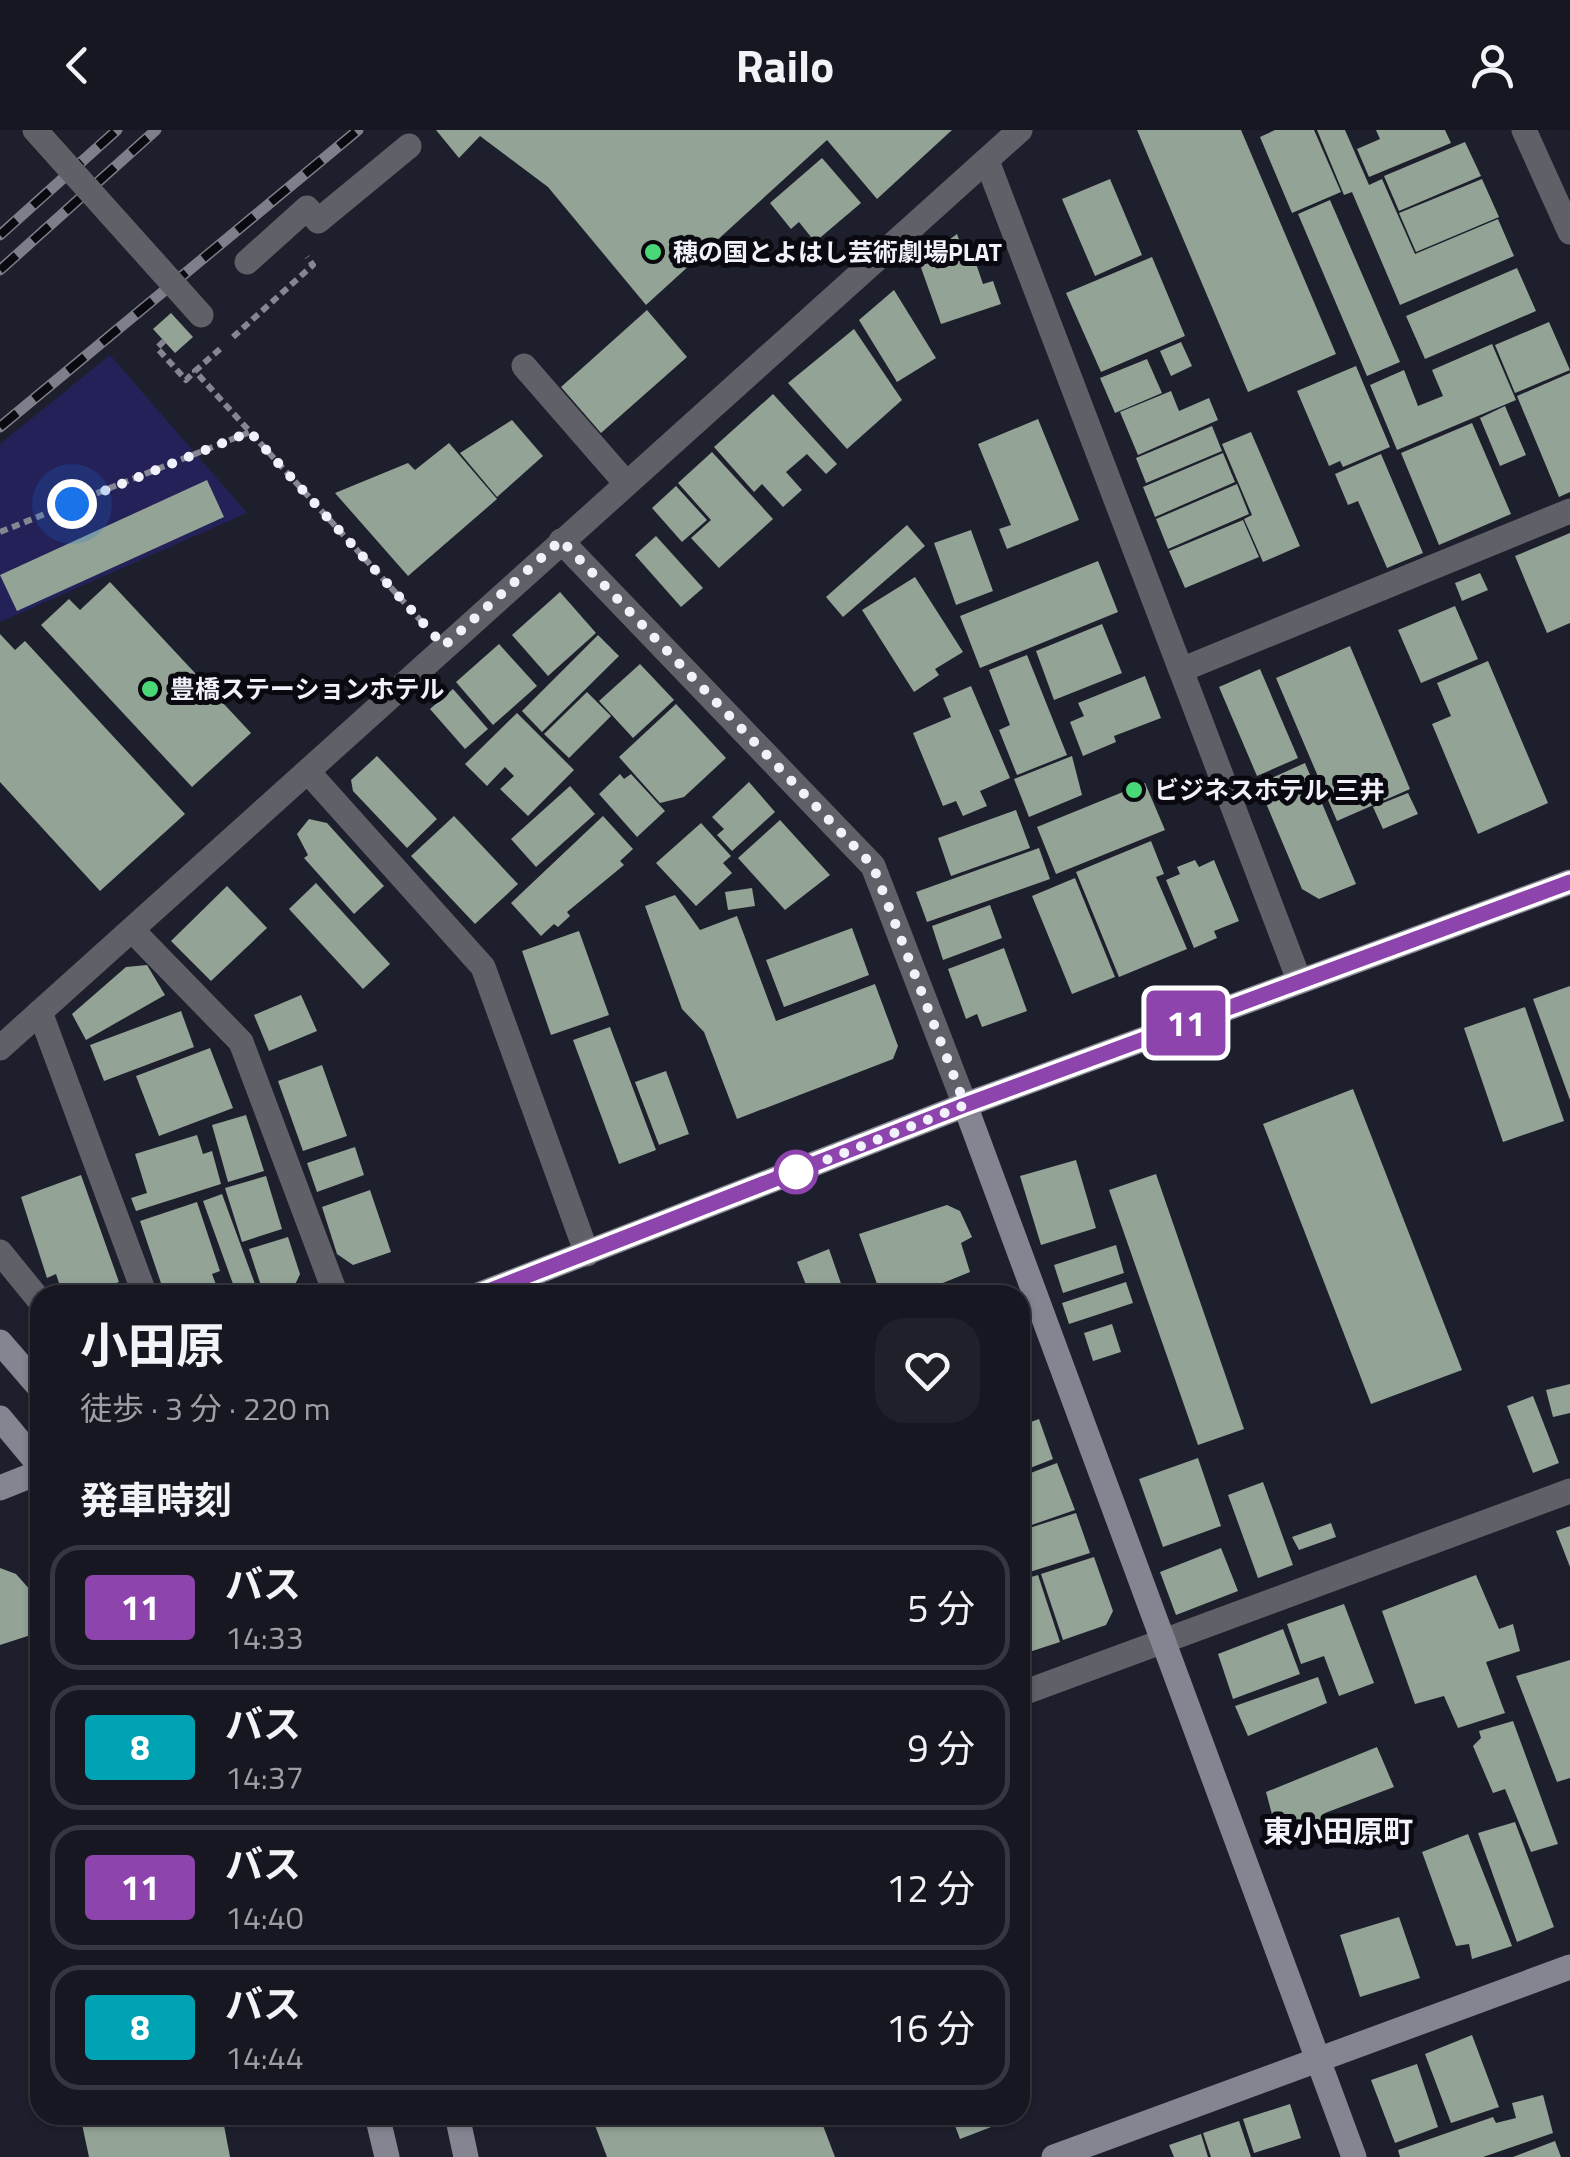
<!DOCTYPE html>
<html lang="ja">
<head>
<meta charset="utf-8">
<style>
	body { margin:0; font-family:"Titillium Web","Noto Sans JP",sans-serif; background:#1f202a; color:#f1f3f6; height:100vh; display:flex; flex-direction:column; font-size:38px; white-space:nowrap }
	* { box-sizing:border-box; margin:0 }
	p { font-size:32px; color:#9e9fa5 }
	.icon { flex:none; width:55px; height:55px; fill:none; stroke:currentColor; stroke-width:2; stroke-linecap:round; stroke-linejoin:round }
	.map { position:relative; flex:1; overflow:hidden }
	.panel { position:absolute; left:30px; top:1155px; width:1000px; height:840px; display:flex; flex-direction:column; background:#161721; border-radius:30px; box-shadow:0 2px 8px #0004,0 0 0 2px #35363f }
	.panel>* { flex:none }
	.badge { padding:0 20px; border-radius:8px; font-size:35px; line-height:65px }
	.you { position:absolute; width:50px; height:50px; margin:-25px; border:8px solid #fff; border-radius:50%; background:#1a73e8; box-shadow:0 0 0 15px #1a73e833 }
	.map>.badge { position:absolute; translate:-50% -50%; box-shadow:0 0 0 5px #fff }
	h2 { padding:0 50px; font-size:38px; line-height:90px }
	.round { display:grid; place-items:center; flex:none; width:105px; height:105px; border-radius:30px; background:#1f202a }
	.overview { display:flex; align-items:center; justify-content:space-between; height:170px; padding:0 50px }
	h1 { font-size:48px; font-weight:700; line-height:75px }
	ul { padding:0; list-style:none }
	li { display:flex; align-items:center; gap:30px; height:125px; margin:0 20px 15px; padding:0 30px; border:5px solid #35363f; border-radius:30px }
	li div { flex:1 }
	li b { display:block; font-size:38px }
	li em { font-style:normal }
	li .badge { min-width:110px; font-weight:700; text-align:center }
	header { display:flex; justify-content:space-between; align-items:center; height:130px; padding:0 50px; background:#161721; font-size:45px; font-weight:700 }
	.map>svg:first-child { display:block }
	.green { fill:#232158 }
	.building { fill:#93a396 }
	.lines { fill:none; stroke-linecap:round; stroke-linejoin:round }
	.path { stroke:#858691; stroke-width:6; stroke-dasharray:8 5; stroke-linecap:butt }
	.lane { stroke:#606168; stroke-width:25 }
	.street { stroke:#606168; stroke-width:25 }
	.secondary { stroke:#848591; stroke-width:25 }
	.rail-casing { stroke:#7e7f8a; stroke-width:11 }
	.rail { stroke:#09090f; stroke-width:8; stroke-dasharray:22; stroke-linecap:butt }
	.street-bridge { stroke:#606168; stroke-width:25 }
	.line-casing { stroke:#fff; stroke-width:22 }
	.line { stroke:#8e44ad; stroke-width:15 }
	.walk { stroke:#f0f1fa; stroke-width:10; stroke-dasharray:0 18 }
	.poi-dot { fill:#4ad778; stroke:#09090f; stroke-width:4 }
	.stop-dot { fill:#fff; stroke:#8e44ad; stroke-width:5 }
	.labels { text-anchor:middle; stroke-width:10; stroke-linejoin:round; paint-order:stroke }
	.poi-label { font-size:25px; font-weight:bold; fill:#f0f1fa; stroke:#09090f; text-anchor:start }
	.quarter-label { font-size:30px; font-weight:bold; fill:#f0f1fa; stroke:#09090f }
</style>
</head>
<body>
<header><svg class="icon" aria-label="back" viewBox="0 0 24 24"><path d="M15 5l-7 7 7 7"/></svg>Railo<svg class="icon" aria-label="person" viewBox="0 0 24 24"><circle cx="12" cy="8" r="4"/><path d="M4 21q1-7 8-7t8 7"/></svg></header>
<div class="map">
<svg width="1570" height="2027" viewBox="0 0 1570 2027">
	<rect width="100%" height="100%" fill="#1e1f2c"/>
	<!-- green -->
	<path class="green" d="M 110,225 L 247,383 L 0,492 L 0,314 Z"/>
	<!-- building -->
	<g class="building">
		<path d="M 436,0 L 952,0 L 877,69 L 827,10 L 646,175 L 548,57 L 480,6 L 459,28 Z"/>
		<path d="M 1137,0 L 1241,0 L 1336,224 L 1248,262 Z"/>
		<path d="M 1275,0 L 1314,0 L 1341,62 L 1292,83 L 1260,7 Z"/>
		<path d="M 1317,0 L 1345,0 L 1369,55 L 1382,49 L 1415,124 L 1498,89 L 1514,126 L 1400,175 L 1352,62 L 1344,65 Z"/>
		<path d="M 1376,0 L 1445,0 L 1451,13 L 1369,47 L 1357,19 L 1380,9 Z"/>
		<path d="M 1465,12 L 1481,46 L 1399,81 L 1384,46 Z"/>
		<path d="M 822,28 L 861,73 L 815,112 L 799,92 L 791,99 L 770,73 Z"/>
		<path d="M 1110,49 L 1142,125 L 1095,146 L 1062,69 Z"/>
		<path d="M 1482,49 L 1499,87 L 1416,122 L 1399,83 Z"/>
		<path d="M 1330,70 L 1400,232 L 1367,246 L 1298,84 Z"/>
		<path d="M 957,104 L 960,112 L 968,110 L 983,154 L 993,151 L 1001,174 L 941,194 L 919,132 Z"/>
		<path d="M 1152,127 L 1185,206 L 1101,242 L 1066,163 Z"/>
		<path d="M 1517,138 L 1536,181 L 1425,229 L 1406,186 Z"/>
		<path d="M 894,160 L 936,228 L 897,252 L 859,190 Z"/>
		<path d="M 647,180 L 687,227 L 601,303 L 561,257 Z"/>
		<path d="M 171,183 L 193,207 L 175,223 L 153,199 Z"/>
		<path d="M 1549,192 L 1570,240 L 1515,263 L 1495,215 Z"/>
		<path d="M 854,199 L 902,270 L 847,319 L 788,253 Z"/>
		<path d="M 1181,212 L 1192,236 L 1171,246 L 1160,221 Z"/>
		<path d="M 1492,214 L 1516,270 L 1397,320 L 1370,255 L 1404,240 L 1418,276 L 1443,266 L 1432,240 Z"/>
		<path d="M 1147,229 L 1162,263 L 1115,283 L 1100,248 Z"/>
		<path d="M 1356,236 L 1390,317 L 1343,337 L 1340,331 L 1329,336 L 1297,261 Z"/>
		<path d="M 1570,243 L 1570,362 L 1559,367 L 1517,266 Z"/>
		<path d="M 1171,261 L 1179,281 L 1209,268 L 1218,290 L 1138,325 L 1120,282 Z"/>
		<path d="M 773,264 L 837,334 L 826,344 L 807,324 L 786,342 L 802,360 L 783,377 L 762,354 L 754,362 L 714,317 Z"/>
		<path d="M 1505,276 L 1526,325 L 1500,336 L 1480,288 Z"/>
		<path d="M 1038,289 L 1079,390 L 1007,419 L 999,399 L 1011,395 L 978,314 Z"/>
		<path d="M 512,290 L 543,326 L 497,367 L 460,323 Z"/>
		<path d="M 1472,293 L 1511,384 L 1439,415 L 1401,323 Z"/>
		<path d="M 1212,296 L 1222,321 L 1146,353 L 1136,328 Z"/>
		<path d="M 1251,302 L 1300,416 L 1263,432 L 1244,389 L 1252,385 L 1222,314 Z"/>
		<path d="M 449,313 L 497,369 L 408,446 L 335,363 L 408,333 L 415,340 Z"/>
		<path d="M 712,322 L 773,389 L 719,438 L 691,408 L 711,390 L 678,353 Z"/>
		<path d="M 1223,323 L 1235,352 L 1155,387 L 1143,357 Z"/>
		<path d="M 1381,324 L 1423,423 L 1387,438 L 1358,371 L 1348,375 L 1335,344 Z"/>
		<path d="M 207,350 L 224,387 L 17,481 L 0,445 Z"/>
		<path d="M 1237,354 L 1249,384 L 1168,419 L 1156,389 Z"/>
		<path d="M 676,356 L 707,390 L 682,412 L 652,378 Z"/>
		<path d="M 1243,390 L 1259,427 L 1185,458 L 1169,421 Z"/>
		<path d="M 907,395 L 925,416 L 843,487 L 826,467 Z"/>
		<path d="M 971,400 L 993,461 L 956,475 L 934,413 Z"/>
		<path d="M 1570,403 L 1570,493 L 1547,503 L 1515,426 Z"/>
		<path d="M 656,406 L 703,458 L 681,477 L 635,425 Z"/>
		<path d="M 1098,431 L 1118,482 L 980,538 L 960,486 Z"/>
		<path d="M 1480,443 L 1488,460 L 1462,471 L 1455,453 Z"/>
		<path d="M 915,447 L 963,522 L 935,539 L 939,545 L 914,562 L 862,480 Z"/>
		<path d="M 110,452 L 251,603 L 192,657 L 41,495 L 69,469 L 80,480 Z"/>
		<path d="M 560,462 L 596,503 L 548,546 L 512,505 Z"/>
		<path d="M 1455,476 L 1478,529 L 1421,553 L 1398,500 Z"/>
		<path d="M 1102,494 L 1122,543 L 1054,570 L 1036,521 Z"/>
		<path d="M 0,504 L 15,520 L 25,511 L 185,684 L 100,761 L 0,652 Z"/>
		<path d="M 598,505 L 619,526 L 542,602 L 522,581 Z"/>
		<path d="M 499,514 L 537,556 L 493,595 L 456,552 Z"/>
		<path d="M 1350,516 L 1410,659 L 1337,691 L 1276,548 Z"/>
		<path d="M 1027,525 L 1067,625 L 1017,645 L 999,600 L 1010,595 L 989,540 Z"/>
		<path d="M 1488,531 L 1548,673 L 1478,704 L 1432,594 L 1451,586 L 1437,553 Z"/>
		<path d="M 640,534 L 674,570 L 633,608 L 599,571 Z"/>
		<path d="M 1260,539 L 1298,628 L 1257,646 L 1219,557 Z"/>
		<path d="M 1145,546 L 1161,588 L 1114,606 L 1116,612 L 1083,626 L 1070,592 L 1084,586 L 1078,573 Z"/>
		<path d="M 971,556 L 1010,648 L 980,661 L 987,676 L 963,686 L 956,671 L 943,676 L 913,603 L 951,587 L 943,568 Z"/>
		<path d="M 453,559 L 488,599 L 465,619 L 430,579 Z"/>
		<path d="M 587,562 L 611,586 L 569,628 L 544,604 Z"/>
		<path d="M 676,574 L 726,628 L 684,667 L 660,673 L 619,627 Z"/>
		<path d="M 517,583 L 574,640 L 528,686 L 500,659 L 514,646 L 505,637 L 487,656 L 465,634 Z"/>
		<path d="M 377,626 L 437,689 L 407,718 L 353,661 L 351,650 Z"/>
		<path d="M 1072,626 L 1082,665 L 1029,687 L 1014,649 Z"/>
		<path d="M 1305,633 L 1356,754 L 1319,769 L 1302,759 L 1258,654 Z"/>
		<path d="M 620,644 L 624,649 L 631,644 L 665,681 L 637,707 L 599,664 Z"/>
		<path d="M 749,652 L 775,682 L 732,721 L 717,705 L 724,699 L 712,687 Z"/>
		<path d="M 1145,653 L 1165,700 L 1056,744 L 1037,697 Z"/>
		<path d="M 570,656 L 595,684 L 536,737 L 511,709 Z"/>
		<path d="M 1408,663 L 1418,684 L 1383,699 L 1373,677 Z"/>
		<path d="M 1016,680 L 1030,718 L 951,746 L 938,708 Z"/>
		<path d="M 454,686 L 518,754 L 475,794 L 411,726 Z"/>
		<path d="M 603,686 L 633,719 L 620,731 L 624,735 L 567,782 L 570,786 L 558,797 L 554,794 L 541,806 L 511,773 Z"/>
		<path d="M 309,689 L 327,693 L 384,756 L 354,784 L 304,728 L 308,725 L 297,704 Z"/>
		<path d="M 780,690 L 830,745 L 785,780 L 738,728 Z"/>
		<path d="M 701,693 L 731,726 L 723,733 L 732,743 L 696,776 L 656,733 Z"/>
		<path d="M 1151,711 L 1164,744 L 1156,747 L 1187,819 L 1119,847 L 1076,742 Z"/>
		<path d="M 1039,718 L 1050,749 L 927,792 L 916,762 Z"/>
		<path d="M 1195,730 L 1199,737 L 1214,730 L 1239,791 L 1214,801 L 1217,808 L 1194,818 L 1166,750 L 1180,744 L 1177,737 Z"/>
		<path d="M 1075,748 L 1115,847 L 1072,864 L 1032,766 Z"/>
		<path d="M 316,753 L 390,834 L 363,859 L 289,779 Z"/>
		<path d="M 227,756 L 267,798 L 211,851 L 171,811 Z"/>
		<path d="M 752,758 L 755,776 L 728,780 L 725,762 Z"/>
		<path d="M 675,765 L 700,800 L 737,786 L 776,891 L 875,854 L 898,916 L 893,929 L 737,989 L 704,902 L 682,879 L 645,776 Z"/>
		<path d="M 990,775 L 1002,808 L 943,830 L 932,796 Z"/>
		<path d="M 852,798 L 869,845 L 784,877 L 766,830 Z"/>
		<path d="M 579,801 L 609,885 L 551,905 L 522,821 Z"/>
		<path d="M 1004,818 L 1027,881 L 982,897 L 977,884 L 966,889 L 948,839 Z"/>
		<path d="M 147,835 L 165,865 L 86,910 L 72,884 L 126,837 Z"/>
		<path d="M 1570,856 L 1570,970 L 1533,869 Z"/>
		<path d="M 301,865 L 317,901 L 269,921 L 254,885 Z"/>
		<path d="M 1525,877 L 1564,991 L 1503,1012 L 1464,898 Z"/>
		<path d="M 181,881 L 194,917 L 104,951 L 90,915 Z"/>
		<path d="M 610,897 L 656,1020 L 619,1034 L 573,910 Z"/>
		<path d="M 210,918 L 233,978 L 159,1006 L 136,946 Z"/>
		<path d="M 322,935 L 347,1006 L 303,1021 L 278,951 Z"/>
		<path d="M 666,941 L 689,1004 L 659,1015 L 635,952 Z"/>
		<path d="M 1353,959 L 1462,1240 L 1371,1274 L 1263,994 Z"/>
		<path d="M 246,985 L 264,1041 L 228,1052 L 212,995 Z"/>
		<path d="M 197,1005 L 203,1024 L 212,1021 L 221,1054 L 136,1081 L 131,1068 L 147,1063 L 135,1024 Z"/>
		<path d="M 355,1017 L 364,1045 L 317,1062 L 307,1033 Z"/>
		<path d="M 1076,1030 L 1096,1098 L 1041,1115 L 1020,1046 Z"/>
		<path d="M 1156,1044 L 1244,1299 L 1198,1315 L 1109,1060 Z"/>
		<path d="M 81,1045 L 119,1152 L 83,1165 L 63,1165 L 56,1144 L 47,1148 L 21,1067 Z"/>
		<path d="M 266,1046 L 282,1099 L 242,1112 L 225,1058 Z"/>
		<path d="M 370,1060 L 391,1122 L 353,1135 L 337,1124 L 322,1077 Z"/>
		<path d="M 222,1064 L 259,1165 L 237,1165 L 203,1071 Z"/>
		<path d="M 197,1072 L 220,1141 L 212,1144 L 220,1165 L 165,1165 L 140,1091 Z"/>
		<path d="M 947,1075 L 960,1081 L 972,1107 L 961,1113 L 970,1142 L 913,1165 L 881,1165 L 859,1104 Z"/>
		<path d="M 288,1107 L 300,1144 L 293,1159 L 264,1165 L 249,1119 Z"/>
		<path d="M 1116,1115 L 1124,1143 L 1063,1163 L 1054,1135 Z"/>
		<path d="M 829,1119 L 845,1165 L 810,1165 L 797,1132 Z"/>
		<path d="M 1126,1152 L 1133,1173 L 1069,1194 L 1062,1173 Z"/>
		<path d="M 1112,1194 L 1121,1222 L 1093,1231 L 1084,1203 Z"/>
		<path d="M 1570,1254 L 1570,1283 L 1553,1287 L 1546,1260 Z"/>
		<path d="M 1533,1266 L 1559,1333 L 1533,1343 L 1507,1276 Z"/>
		<path d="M 1039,1289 L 1053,1329 L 1020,1342 L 1020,1296 Z"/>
		<path d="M 1198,1328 L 1221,1396 L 1163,1417 L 1139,1349 Z"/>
		<path d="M 1057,1333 L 1075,1380 L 1020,1399 L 1020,1347 Z"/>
		<path d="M 1263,1352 L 1293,1435 L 1258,1448 L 1228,1365 Z"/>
		<path d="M 1076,1383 L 1090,1423 L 1020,1445 L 1020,1401 Z"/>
		<path d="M 1331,1393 L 1336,1407 L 1299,1420 L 1292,1407 Z"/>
		<path d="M 1570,1396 L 1570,1437 L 1556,1401 Z"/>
		<path d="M 1221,1418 L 1238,1461 L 1176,1485 L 1160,1442 Z"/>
		<path d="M 1094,1427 L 1113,1481 L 1106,1495 L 1063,1510 L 1041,1444 Z"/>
		<path d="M 0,1438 L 16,1444 L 40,1471 L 40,1502 L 0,1515 Z"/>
		<path d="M 1038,1445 L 1060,1512 L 1023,1524 L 1020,1450 Z"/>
		<path d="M 1476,1445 L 1499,1499 L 1513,1494 L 1520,1521 L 1486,1532 L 1505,1583 L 1458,1598 L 1444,1566 L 1415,1574 L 1382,1481 Z"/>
		<path d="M 1344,1474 L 1374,1553 L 1339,1566 L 1324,1526 L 1301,1534 L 1287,1494 Z"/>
		<path d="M 1283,1499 L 1300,1544 L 1233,1569 L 1218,1524 Z"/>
		<path d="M 1570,1530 L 1570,1648 L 1557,1652 L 1516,1546 Z"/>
		<path d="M 1318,1547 L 1327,1573 L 1248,1606 L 1235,1576 Z"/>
		<path d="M 1513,1591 L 1558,1714 L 1531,1722 L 1505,1659 L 1493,1663 L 1473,1616 L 1481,1608 L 1479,1601 Z"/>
		<path d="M 1377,1617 L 1394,1657 L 1325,1683 L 1323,1693 L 1278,1707 L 1266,1662 Z"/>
		<path d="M 1515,1692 L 1554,1797 L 1517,1812 L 1478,1703 Z"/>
		<path d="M 1468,1704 L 1512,1816 L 1472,1829 L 1469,1814 L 1456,1816 L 1422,1722 Z"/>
		<path d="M 1399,1787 L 1420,1848 L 1360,1867 L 1340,1805 Z"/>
		<path d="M 1472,1905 L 1499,1977 L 1451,1993 L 1425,1924 Z"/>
		<path d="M 1417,1934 L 1438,1997 L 1395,2013 L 1371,1950 Z"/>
		<path d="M 1543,1965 L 1553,2003 L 1483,2027 L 1400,2027 L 1398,2020 L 1493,1987 L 1496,1993 L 1516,1988 L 1512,1973 Z"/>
		<path d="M 1021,1969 L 1025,1984 L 960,2009 L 951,1985 L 1020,1985 Z"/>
		<path d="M 1290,1974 L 1301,2008 L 1254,2023 L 1243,1989 Z"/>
		<path d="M 80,1985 L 222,1985 L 230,2027 L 89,2027 Z"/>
		<path d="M 591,1985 L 819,1985 L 835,2027 L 607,2027 Z"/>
		<path d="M 1239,1991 L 1251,2027 L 1211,2027 L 1203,2003 Z"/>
		<path d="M 1201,2004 L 1208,2027 L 1174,2027 L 1169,2015 Z"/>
		<path d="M 1555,2011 L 1561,2027 L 1513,2027 Z"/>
	</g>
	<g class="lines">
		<!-- path -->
		<g class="path">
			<path d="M 233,207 L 313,135 L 307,127"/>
			<path d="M 164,211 L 157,218 L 186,250 L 195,241"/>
			<path d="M 220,219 L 195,241 L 423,493"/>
			<path d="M 0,402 L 250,302"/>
		</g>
		<!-- lane -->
		<g class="lane">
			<path d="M 247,132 L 307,78 L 318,91 L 409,16"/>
			<path d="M 524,236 L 625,352"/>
		</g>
		<!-- street -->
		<g class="street">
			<path d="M 1524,0 L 1570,102"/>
			<path d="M 987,31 L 1299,850"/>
			<path d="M 561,411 L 873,736 L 965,975"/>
			<path d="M 1181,540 L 1570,381"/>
			<path d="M 309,643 L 483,837 L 587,1124"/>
			<path d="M 132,800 L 241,912 L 336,1165"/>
			<path d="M 40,882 L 145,1165"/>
			<path d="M 0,918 L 1020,0"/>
			<path d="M 0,1122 L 40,1171"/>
			<path d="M 1020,1564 L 1570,1361"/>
		</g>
		<!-- secondary -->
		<g class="secondary">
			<path d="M 965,975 L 1354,2027"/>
			<path d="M 478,1165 L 965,975 L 1570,752"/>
			<path d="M 0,1212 L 40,1258"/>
			<path d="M 0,1288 L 40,1336"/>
			<path d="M 0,1358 L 40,1342"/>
			<path d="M 377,1985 L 387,2027"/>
			<path d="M 457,1985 L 466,2027"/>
			<path d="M 1054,2027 L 1570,1837"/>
		</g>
		<defs>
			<g id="rail">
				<path d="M 0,105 L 117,0"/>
				<path d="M 0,140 L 156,0"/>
				<path d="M 0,297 L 358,0"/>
			</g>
		</defs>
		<!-- rail casing -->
		<use href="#rail" class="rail-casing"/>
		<!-- rail -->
		<use href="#rail" class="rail"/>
		<!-- street-bridge -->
		<path class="street-bridge" d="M 35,0 L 201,185"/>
	</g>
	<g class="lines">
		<defs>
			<path id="line" d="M 478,1165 L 965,975 L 1570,752"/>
		</defs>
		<!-- line casing -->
		<use href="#line" class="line-casing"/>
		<!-- line -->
		<use href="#line" class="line"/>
		<!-- walk -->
		<path class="walk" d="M 72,374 L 250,302 L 444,516 L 561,410 L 873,736 L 965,975 L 796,1042"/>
	</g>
	<!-- markers -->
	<g class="poi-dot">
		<circle cx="653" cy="122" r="10"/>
		<circle cx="150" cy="559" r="10"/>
		<circle cx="1134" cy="660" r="10"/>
	</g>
	<circle class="stop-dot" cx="796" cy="1042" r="20"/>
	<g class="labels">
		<!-- poi labels -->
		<g class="poi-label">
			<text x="673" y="131">穂の国とよはし芸術劇場PLAT</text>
			<text x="170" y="568">豊橋ステーションホテル</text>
			<text x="1154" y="669">ビジネスホテル 三井</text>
		</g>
		<!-- quarter labels -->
		<g class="quarter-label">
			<text x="1338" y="1712">東小田原町</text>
		</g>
	</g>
</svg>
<div class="you" style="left:72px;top:374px"></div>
<b class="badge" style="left:1186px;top:893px;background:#8e44ad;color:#fff">11</b>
<section class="panel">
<div class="overview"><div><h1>小田原</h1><p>徒歩 · 3 分 · 220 m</p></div><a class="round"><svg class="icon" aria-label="heart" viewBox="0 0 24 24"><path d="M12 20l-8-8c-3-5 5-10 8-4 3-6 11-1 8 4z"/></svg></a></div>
<h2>発車時刻</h2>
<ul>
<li><span class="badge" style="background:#8e44ad;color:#fff">11</span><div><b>バス</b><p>14:33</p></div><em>5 分</em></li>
<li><span class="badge" style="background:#00a3b4;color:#fff">8</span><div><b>バス</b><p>14:37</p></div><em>9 分</em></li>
<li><span class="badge" style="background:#8e44ad;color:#fff">11</span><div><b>バス</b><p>14:40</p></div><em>12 分</em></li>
<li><span class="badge" style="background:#00a3b4;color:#fff">8</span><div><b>バス</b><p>14:44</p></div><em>16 分</em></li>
</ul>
</section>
</div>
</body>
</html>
